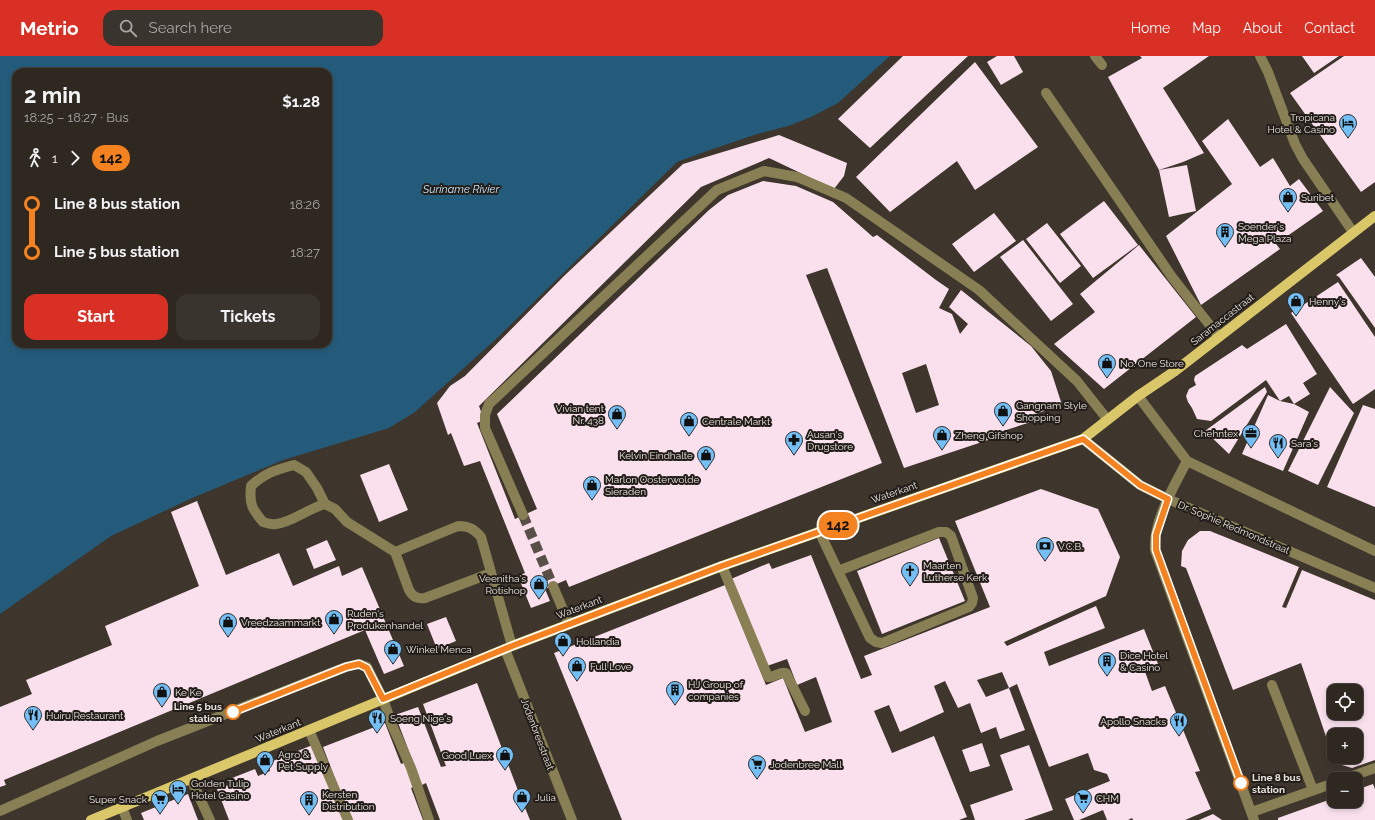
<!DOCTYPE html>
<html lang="en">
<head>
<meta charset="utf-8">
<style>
	body { margin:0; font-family:Raleway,sans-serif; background:#3a342e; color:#f1f3f6; height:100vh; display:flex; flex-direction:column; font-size:15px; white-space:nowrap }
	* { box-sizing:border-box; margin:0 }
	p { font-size:13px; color:#a7a6a5 }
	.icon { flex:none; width:22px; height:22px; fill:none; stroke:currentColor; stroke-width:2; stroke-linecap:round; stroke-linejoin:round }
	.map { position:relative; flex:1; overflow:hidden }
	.side { position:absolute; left:12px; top:12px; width:320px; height:280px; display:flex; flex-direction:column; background:#2e2821; border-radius:12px; box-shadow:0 2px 6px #0003,0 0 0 1px #49443f }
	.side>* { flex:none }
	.badge { padding:0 8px; border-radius:13px; font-size:14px; line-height:26px }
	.controls { position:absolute; left:1327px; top:628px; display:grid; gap:8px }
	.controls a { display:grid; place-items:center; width:36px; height:36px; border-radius:8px; background:#2e2821; box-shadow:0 2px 6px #0003,0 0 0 1px #49443f; font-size:20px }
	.map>.badge { position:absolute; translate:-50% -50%; box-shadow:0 0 0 2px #fff }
	.legs { display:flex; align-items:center; gap:6px; height:44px; padding:0 12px; font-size:13px }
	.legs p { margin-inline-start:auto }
	.head { display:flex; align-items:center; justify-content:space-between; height:68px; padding:0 12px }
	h1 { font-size:22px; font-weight:700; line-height:30px }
	.action { display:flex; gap:8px; margin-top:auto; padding:8px 12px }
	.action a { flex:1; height:46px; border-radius:12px; background:#d93025; color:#fff; font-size:16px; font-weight:700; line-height:46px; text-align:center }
	.action a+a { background:#3a342e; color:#f1f3f6 }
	ul { padding:0 12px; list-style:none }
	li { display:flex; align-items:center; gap:14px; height:48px; font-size:15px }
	li i { display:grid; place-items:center; width:6px; height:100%; margin:0 5px; background:currentColor }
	li i::after { content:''; width:10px; height:10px; margin:-5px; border:3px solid; border-radius:50%; background:#2e2821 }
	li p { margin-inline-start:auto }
	li:first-child i { background:linear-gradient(#0000 50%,currentColor 0) }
	li:last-child i { background:linear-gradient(currentColor 50%,#0000 0) }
	header { display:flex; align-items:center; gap:24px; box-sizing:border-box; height:56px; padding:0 20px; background:#d93025; color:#fff }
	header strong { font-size:19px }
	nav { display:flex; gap:22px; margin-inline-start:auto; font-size:14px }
	.search { width:280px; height:36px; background:#3a342e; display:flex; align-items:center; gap:10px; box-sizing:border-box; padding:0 14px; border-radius:12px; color:#a7a6a5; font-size:15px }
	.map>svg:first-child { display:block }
	.water { fill:#245b7a; fill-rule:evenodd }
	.building { fill:#f9e0ec; fill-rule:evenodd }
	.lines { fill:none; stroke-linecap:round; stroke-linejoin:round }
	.minor-tunnel { stroke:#584f47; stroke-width:10; stroke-dasharray:10 5; stroke-linecap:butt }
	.minor { stroke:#888054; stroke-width:10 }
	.major { stroke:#d9c76a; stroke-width:10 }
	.line-1-casing { stroke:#fff; stroke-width:9 }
	.line-1 { stroke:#f58220; stroke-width:6 }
	.stop-1-dot { fill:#fff; stroke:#f58220; stroke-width:2 }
	.labels { text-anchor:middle; stroke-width:4; stroke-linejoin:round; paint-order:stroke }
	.poi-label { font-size:10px; fill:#e9e3dd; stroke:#221d19; text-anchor:start }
	.street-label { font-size:10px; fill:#e9e3dd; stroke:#221d19 }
	.stop-label { font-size:10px; font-weight:bold; fill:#e9e3dd; stroke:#221d19; text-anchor:end }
	.water-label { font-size:11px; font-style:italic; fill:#cae9fe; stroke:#221d19 }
</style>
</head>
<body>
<header>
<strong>Metrio</strong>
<div class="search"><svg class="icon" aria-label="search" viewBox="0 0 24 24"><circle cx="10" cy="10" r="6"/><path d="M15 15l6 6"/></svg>Search here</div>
<nav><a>Home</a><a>Map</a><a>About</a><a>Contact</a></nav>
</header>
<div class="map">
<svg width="1375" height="764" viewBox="0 0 1375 764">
	<rect width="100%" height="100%" fill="#3e352c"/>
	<!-- water -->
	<path class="water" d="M 0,0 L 890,0 L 838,47 L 811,61 L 788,70 L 757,78 L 707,95 L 677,106 L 495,284 L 415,356 L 389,372 L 283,404 L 190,443 L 111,480 L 0,558 ZM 16,16 L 328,16 L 328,288 L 16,288 Z"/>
	<!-- building -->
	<g class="building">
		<path d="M 903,0 L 968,0 L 870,92 L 838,63 Z"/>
		<path d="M 997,0 L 1014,0 L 1023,16 L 1001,29 L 987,6 Z"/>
		<path d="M 1140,0 L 1209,0 L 1163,32 L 1204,97 L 1183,106 L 1159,114 L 1108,21 L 1142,2 Z"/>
		<path d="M 1302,0 L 1339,0 L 1314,17 Z"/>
		<path d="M 1344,0 L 1375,0 L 1375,126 L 1361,136 L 1290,37 Z"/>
		<path d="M 975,6 L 1038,91 L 975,134 L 957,105 L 890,156 L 856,121 Z"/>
		<path d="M 1228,63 L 1260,111 L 1273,102 L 1290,130 L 1299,123 L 1323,155 L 1276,188 L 1280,193 L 1201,249 L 1166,180 L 1232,128 L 1202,85 Z"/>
		<path d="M 779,79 L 847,107 L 844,120 L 834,133 L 769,102 L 701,131 L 479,350 L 484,364 L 477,367 L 515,463 L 537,453 L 497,358 L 709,154 L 728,139 L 763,125 L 796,130 L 833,146 L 873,181 L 877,179 L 936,224 L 949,233 L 939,252 L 952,258 L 960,278 L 968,268 L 949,251 L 961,234 L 1031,290 L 1051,315 L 1062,349 L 1032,359 L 1034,365 L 997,377 L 997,381 L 904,412 L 827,212 L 806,219 L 882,407 L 569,531 L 566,524 L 545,533 L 550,545 L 531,552 L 518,520 L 525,517 L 480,405 L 464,410 L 451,377 L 448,379 L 437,347 L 450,330 L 465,320 L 564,220 L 683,108 ZM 926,308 L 939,349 L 916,357 L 902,317 Z"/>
		<path d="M 1187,109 L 1196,155 L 1169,161 L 1159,114 Z"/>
		<path d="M 1104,145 L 1138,189 L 1093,222 L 1060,178 Z"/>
		<path d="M 994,157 L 1016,185 L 974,216 L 952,188 Z"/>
		<path d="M 1047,167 L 1081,210 L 1060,227 L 1026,183 Z"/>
		<path d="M 1023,184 L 1073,248 L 1051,265 L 1000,201 Z"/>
		<path d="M 1139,189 L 1196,261 L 1104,333 L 1054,288 L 1095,256 L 1080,238 Z"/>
		<path d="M 1361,202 L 1375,221 L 1375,272 L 1339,221 L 1336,219 Z"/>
		<path d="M 1338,226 L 1375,281 L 1375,333 L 1353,348 L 1291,257 Z"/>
		<path d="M 1286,268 L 1317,318 L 1303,327 L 1310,338 L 1294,348 L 1289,340 L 1280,345 L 1294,348 L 1309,356 L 1283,415 L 1242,398 L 1268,339 L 1280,345 L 1266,324 L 1211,365 L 1197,363 L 1192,352 L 1188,346 L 1186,340 L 1189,333 L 1196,329 L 1194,324 L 1195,320 L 1242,289 L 1247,293 Z"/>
		<path d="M 1265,331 L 1267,336 L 1229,398 L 1205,375 Z"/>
		<path d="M 1330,331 L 1354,357 L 1318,429 L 1288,415 Z"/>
		<path d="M 1363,349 L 1375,353 L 1375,451 L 1327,431 Z"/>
		<path d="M 389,408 L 408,454 L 379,466 L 360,419 Z"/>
		<path d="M 1041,433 L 1098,453 L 1120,501 L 1106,540 L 1004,586 L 1007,590 L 1096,550 L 1105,572 L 1044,596 L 1049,610 L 1144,573 L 1158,608 L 1144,613 L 1152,635 L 1165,630 L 1200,715 L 1195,716 L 1211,753 L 1185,764 L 1133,764 L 1132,762 L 1128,764 L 1107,764 L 1103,754 L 1079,764 L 1074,764 L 1065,743 L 1110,725 L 1107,718 L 1094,714 L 1088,697 L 1049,711 L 1017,628 L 1009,632 L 1025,674 L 1000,683 L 996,671 L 981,677 L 970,647 L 958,652 L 945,625 L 934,630 L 944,656 L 900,676 L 889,649 L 874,655 L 892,697 L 934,680 L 967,761 L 959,764 L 622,764 L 554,597 L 725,529 L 766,629 L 783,622 L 805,676 L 832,666 L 816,621 L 797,629 L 787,603 L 767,610 L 731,523 L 769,507 L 772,513 L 811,499 L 861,623 L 872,619 L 864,600 L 990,551 L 955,465 ZM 1002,616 L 1009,632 L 986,641 L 977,624 Z"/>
		<path d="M 197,445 L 226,519 L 279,497 L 293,530 L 339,510 L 342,520 L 362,511 L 404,610 L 384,618 L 365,574 L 4,724 L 6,729 L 0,731 L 0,651 L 32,638 L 26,624 L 112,589 L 105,570 L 199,530 L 171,456 Z"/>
		<path d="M 1200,475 L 1210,475 L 1299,511 L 1282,551 L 1286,552 L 1302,514 L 1375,544 L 1375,704 L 1352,712 L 1335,707 L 1301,607 L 1233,634 L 1186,512 L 1181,510 L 1182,495 L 1188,484 ZM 1334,635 L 1356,635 L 1356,657 L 1334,657 ZM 1334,679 L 1356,679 L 1356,701 L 1334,701 Z"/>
		<path d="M 939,482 L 965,545 L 882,578 L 857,515 Z"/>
		<path d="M 327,484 L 336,504 L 314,513 L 306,493 Z"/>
		<path d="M 446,561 L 456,585 L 437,593 L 427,568 Z"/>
		<path d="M 477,627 L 519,737 L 530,764 L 440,764 L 426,727 L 422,729 L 395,659 L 418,651 L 441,711 L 446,710 L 423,648 Z"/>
		<path d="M 385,667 L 401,708 L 406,706 L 416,730 L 411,732 L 423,764 L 351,764 L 323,691 Z"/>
		<path d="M 982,687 L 990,710 L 970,716 L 962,694 Z"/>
		<path d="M 315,688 L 346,764 L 229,764 L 217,733 L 229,729 L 227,724 L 255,713 L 258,720 L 270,715 L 268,707 Z"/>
		<path d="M 1029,689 L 1053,754 L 1024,764 L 975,764 L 970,749 L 1013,734 L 1000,699 Z"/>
		<path d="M 1373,728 L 1375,733 L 1375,764 L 1278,764 L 1278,762 L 1334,742 L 1334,745 L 1356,745 L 1356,734 Z"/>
		<path d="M 188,738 L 198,764 L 144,764 L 141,757 Z"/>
		<path d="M 1213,758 L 1222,764 L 1199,764 Z"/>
	</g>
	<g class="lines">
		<!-- minor-tunnel -->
		<path class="minor-tunnel" d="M 523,459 L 553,530"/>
		<!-- minor -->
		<g class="minor">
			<path d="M 1095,0 L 1102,9"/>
			<path d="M 1260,0 L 1268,16 L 1295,88 L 1303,103 L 1353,176"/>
			<path d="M 1046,37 L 1172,221 L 1219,281"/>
			<path d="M 1138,340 L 1187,405 L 1375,495"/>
			<path d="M 1083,383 L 1140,429 L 1168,443 L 1375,532"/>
			<path d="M 1187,405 C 1174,430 1153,465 1155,494 L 1254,764"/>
			<path d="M 325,448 C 309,452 291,467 276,468 C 272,469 267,467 263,466 C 252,453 249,448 251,430 C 265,417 275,414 294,409 L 306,416 L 317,432 L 325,448 L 335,453 L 347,466 L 395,496"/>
			<path d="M 523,459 L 485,372 L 485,359 L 489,348 L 717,134 L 764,115 L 797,121 L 846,142 L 979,234 L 1077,325 L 1107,363"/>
			<path d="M 819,475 L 838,515"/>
			<path d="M 939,476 L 946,476 L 951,480 L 973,542 L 972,547 L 969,551 L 882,587 L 876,586 L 870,582 L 838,515 Z"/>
			<path d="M 722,510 L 768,621 C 774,622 779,615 786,617 L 805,655"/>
			<path d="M 491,517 L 425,542 C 417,543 413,541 409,534 L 395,496 L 458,470 C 469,470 474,473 481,481 L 512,590"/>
			<path d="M 553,530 L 569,568"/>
			<path d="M 505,593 L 572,764"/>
			<path d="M 1272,629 L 1313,734"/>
			<path d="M 309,674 L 348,764"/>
			<path d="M 191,723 L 210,764"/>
			<path d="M 1344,723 L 1375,712"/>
			<path d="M 122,751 L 127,764"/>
			<path d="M 0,755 L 157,685 L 346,611 L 359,608 L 367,611 L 383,643 L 392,669 L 411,712 L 429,764"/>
			<path d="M 1252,756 L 1334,727"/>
		</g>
		<!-- major -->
		<path class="major" d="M 91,764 L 512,590 L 722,510 L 1083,383 L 1138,340 L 1175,315 L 1375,160"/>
	</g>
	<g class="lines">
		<defs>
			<path id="line-1" d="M 233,656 L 346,611 L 359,608 L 367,612 L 383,643 L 512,590 L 722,510 L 1083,383 L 1140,429 L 1168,443 L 1156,479 L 1156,494 L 1241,727"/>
		</defs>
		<!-- line-1 casing -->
		<use href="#line-1" class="line-1-casing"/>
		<!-- line-1 -->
		<use href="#line-1" class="line-1"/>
	</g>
	<!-- icons -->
	<defs>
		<symbol id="hotel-pin" viewBox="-11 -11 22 30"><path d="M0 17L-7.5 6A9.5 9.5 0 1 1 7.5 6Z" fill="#74c0f6" stroke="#221d19"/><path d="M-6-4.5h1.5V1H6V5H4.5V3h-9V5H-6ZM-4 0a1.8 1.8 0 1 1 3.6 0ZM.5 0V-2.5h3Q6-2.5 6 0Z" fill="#111"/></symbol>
		<symbol id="shop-pin" viewBox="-11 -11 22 30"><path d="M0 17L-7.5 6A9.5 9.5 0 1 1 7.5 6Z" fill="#74c0f6" stroke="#221d19"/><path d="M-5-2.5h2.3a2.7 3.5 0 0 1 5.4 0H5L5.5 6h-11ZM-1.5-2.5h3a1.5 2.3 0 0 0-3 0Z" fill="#111"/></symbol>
		<symbol id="building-pin" viewBox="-11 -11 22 30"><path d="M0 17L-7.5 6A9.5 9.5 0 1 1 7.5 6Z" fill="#74c0f6" stroke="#221d19"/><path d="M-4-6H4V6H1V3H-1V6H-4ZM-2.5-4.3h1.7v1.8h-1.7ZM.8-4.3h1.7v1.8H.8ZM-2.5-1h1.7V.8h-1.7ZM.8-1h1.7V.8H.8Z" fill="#111"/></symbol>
		<symbol id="office-pin" viewBox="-11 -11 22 30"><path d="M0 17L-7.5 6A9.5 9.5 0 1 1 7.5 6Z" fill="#74c0f6" stroke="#221d19"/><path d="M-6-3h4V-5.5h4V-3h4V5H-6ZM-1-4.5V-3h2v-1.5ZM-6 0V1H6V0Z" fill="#111"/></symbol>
		<symbol id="pharmacy-pin" viewBox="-11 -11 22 30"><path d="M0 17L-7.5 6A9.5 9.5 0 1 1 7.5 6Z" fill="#74c0f6" stroke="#221d19"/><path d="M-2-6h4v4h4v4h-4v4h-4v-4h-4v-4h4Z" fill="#111"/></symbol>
		<symbol id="restaurant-pin" viewBox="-11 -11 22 30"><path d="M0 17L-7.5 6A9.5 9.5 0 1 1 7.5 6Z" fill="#74c0f6" stroke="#221d19"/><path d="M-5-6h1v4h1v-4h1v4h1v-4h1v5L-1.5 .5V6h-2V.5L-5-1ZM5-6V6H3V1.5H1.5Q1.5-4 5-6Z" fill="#111"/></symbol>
		<symbol id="bank-pin" viewBox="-11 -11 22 30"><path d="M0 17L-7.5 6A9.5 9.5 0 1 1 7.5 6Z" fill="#74c0f6" stroke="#221d19"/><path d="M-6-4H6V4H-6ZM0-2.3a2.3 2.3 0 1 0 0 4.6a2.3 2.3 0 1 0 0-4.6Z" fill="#111"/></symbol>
		<symbol id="church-pin" viewBox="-11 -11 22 30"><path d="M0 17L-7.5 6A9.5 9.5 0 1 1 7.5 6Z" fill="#74c0f6" stroke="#221d19"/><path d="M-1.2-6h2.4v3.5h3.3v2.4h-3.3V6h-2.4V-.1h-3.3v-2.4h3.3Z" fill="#111"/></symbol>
		<symbol id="supermarket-pin" viewBox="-11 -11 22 30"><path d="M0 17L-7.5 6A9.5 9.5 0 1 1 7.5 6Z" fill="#74c0f6" stroke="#221d19"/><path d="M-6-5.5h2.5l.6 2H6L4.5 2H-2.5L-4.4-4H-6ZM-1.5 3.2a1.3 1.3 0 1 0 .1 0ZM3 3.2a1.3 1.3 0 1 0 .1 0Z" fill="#111"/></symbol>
	</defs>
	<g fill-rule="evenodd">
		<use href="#hotel-pin" x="1338" y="57" width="20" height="27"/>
		<use href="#shop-pin" x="1278" y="131" width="20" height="27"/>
		<use href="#building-pin" x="1215" y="166" width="20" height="27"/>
		<use href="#shop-pin" x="1286" y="235" width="20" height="27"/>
		<use href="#shop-pin" x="1097" y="297" width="20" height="27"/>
		<use href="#shop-pin" x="993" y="345" width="20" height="27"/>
		<use href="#shop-pin" x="607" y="348" width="20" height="27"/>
		<use href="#shop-pin" x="679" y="355" width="20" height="27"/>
		<use href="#office-pin" x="1241" y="367" width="20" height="27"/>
		<use href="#shop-pin" x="932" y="369" width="20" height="27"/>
		<use href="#pharmacy-pin" x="784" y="374" width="20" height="27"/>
		<use href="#restaurant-pin" x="1268" y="377" width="20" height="27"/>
		<use href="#shop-pin" x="696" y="389" width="20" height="27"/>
		<use href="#shop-pin" x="582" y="419" width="20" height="27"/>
		<use href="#bank-pin" x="1035" y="480" width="20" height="27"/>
		<use href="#church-pin" x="900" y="505" width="20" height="27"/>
		<use href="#shop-pin" x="529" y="518" width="20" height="27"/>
		<use href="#shop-pin" x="324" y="553" width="20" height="27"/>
		<use href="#shop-pin" x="218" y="556" width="20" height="27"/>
		<use href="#shop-pin" x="553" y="575" width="20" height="27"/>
		<use href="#shop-pin" x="383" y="583" width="20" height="27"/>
		<use href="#building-pin" x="1097" y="595" width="20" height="27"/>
		<use href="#shop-pin" x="567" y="600" width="20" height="27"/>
		<use href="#building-pin" x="665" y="624" width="20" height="27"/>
		<use href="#shop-pin" x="152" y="626" width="20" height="27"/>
		<use href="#restaurant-pin" x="23" y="649" width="20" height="27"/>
		<use href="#restaurant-pin" x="367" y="652" width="20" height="27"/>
		<use href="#restaurant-pin" x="1169" y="655" width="20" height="27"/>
		<use href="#shop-pin" x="495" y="689" width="20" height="27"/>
		<use href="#shop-pin" x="255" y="694" width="20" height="27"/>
		<use href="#supermarket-pin" x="747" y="698" width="20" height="27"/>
		<use href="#hotel-pin" x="168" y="723" width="20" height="27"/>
		<use href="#shop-pin" x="512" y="731" width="20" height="27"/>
		<use href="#supermarket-pin" x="1073" y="732" width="20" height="27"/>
		<use href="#supermarket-pin" x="150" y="733" width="20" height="27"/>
		<use href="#building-pin" x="299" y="734" width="20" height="27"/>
	</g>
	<!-- markers -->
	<g class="stop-1-dot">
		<circle cx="233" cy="656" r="7"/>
		<circle cx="1241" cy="727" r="7"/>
	</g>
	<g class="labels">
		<!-- poi labels -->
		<g class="poi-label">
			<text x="1335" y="65" text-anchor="end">Tropicana<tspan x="1335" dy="12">Hotel &amp; Casino</tspan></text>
			<text x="1301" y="145">Suribet</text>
			<text x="1238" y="174">Soender's<tspan x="1238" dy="12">Mega Plaza</tspan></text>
			<text x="1309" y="249">Henny's</text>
			<text x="1120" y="311">No. One Store</text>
			<text x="1016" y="353">Gangnam Style<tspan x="1016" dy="12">Shopping</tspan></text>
			<text x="604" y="356" text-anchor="end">Vivian tent<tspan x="604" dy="12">Nr. 438</tspan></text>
			<text x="702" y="369">Centrale Markt</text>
			<text x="1238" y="381" text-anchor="end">Chehntex</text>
			<text x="807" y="382">Ausan's<tspan x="807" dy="12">Drugstore</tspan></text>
			<text x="955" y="383">Zheng Gifshop</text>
			<text x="1291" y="391">Sara's</text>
			<text x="693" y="403" text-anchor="end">Kelvin Eindhalte</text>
			<text x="605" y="427">Marlon Oosterwolde<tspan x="605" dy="12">Sieraden</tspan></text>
			<text x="1058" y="494">V.C.B.</text>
			<text x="923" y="513">Maarten<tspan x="923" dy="12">Lutherse Kerk</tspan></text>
			<text x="526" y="526" text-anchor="end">Veenitha's<tspan x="526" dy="12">Rotishop</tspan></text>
			<text x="347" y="561">Ruden's<tspan x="347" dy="12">Produkenhandel</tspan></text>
			<text x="241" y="570">Vreedzaammarkt</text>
			<text x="576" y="589">Hollandia</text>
			<text x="406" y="597">Winkel Menca</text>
			<text x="1120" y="603">Dice Hotel<tspan x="1120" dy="12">&amp; Casino</tspan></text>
			<text x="590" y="614">Full Love</text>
			<text x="688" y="632">HJ Group of<tspan x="688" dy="12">companies</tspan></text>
			<text x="175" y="640">Ke Ke</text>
			<text x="46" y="663">Huiru Restaurant</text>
			<text x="390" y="666">Soeng Nige's</text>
			<text x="1166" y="669" text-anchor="end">Apollo Snacks</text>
			<text x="278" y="702">Agro &amp;<tspan x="278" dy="12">Pet Supply</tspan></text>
			<text x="492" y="703" text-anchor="end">Good Luex</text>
			<text x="770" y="712">Jodenbree Mall</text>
			<text x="191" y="731">Golden Tulip<tspan x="191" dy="12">Hotel Casino</tspan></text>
			<text x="322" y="742">Kersten<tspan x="322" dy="12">Distribution</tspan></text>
			<text x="535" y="745">Julia</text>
			<text x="1096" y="746">CHM</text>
			<text x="147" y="747" text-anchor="end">Super Snack</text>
		</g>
		<!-- street labels -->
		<g class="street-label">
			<text transform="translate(1222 263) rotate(-38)" y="4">Saramaccastraat</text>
			<text transform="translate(894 436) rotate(-19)" y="4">Waterkant</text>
			<text transform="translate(1234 471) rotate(23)" y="4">Dr. Sophie Redmondstraat</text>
			<text transform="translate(579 551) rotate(-21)" y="4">Waterkant</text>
			<text transform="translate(278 674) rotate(-22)" y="4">Waterkant</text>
			<text transform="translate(538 678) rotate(69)" y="4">Jodenbreestraat</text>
		</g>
		<!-- stop labels -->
		<g class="stop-label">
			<text x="222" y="654">Line 5 bus<tspan x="222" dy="12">station</tspan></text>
			<text x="1252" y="725" text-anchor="start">Line 8 bus<tspan x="1252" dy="12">station</tspan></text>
		</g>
		<!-- water labels -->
		<g class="water-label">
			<text x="461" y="137">Suriname Rivier</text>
		</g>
	</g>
</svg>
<div class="controls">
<a><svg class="icon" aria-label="locate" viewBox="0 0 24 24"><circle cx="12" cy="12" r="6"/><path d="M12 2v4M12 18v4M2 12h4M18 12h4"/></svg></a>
<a>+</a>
<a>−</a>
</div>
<b class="badge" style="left:838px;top:469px;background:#f58220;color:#111">142</b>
<section class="side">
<div class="head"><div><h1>2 min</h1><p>18:25 – 18:27 · Bus</p></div><b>$1.28</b></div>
<div class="legs"><svg class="icon" aria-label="walk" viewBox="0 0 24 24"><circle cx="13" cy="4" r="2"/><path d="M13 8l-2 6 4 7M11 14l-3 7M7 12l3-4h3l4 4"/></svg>1<svg class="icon" aria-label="forward" viewBox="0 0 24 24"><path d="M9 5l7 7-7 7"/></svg><b class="badge" style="background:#f58220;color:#111">142</b></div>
<ul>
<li><i style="color:#f58220"></i><b>Line 8 bus station</b><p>18:26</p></li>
<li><i style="color:#f58220"></i><b>Line 5 bus station</b><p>18:27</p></li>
</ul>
<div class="action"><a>Start</a><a>Tickets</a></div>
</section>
</div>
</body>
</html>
